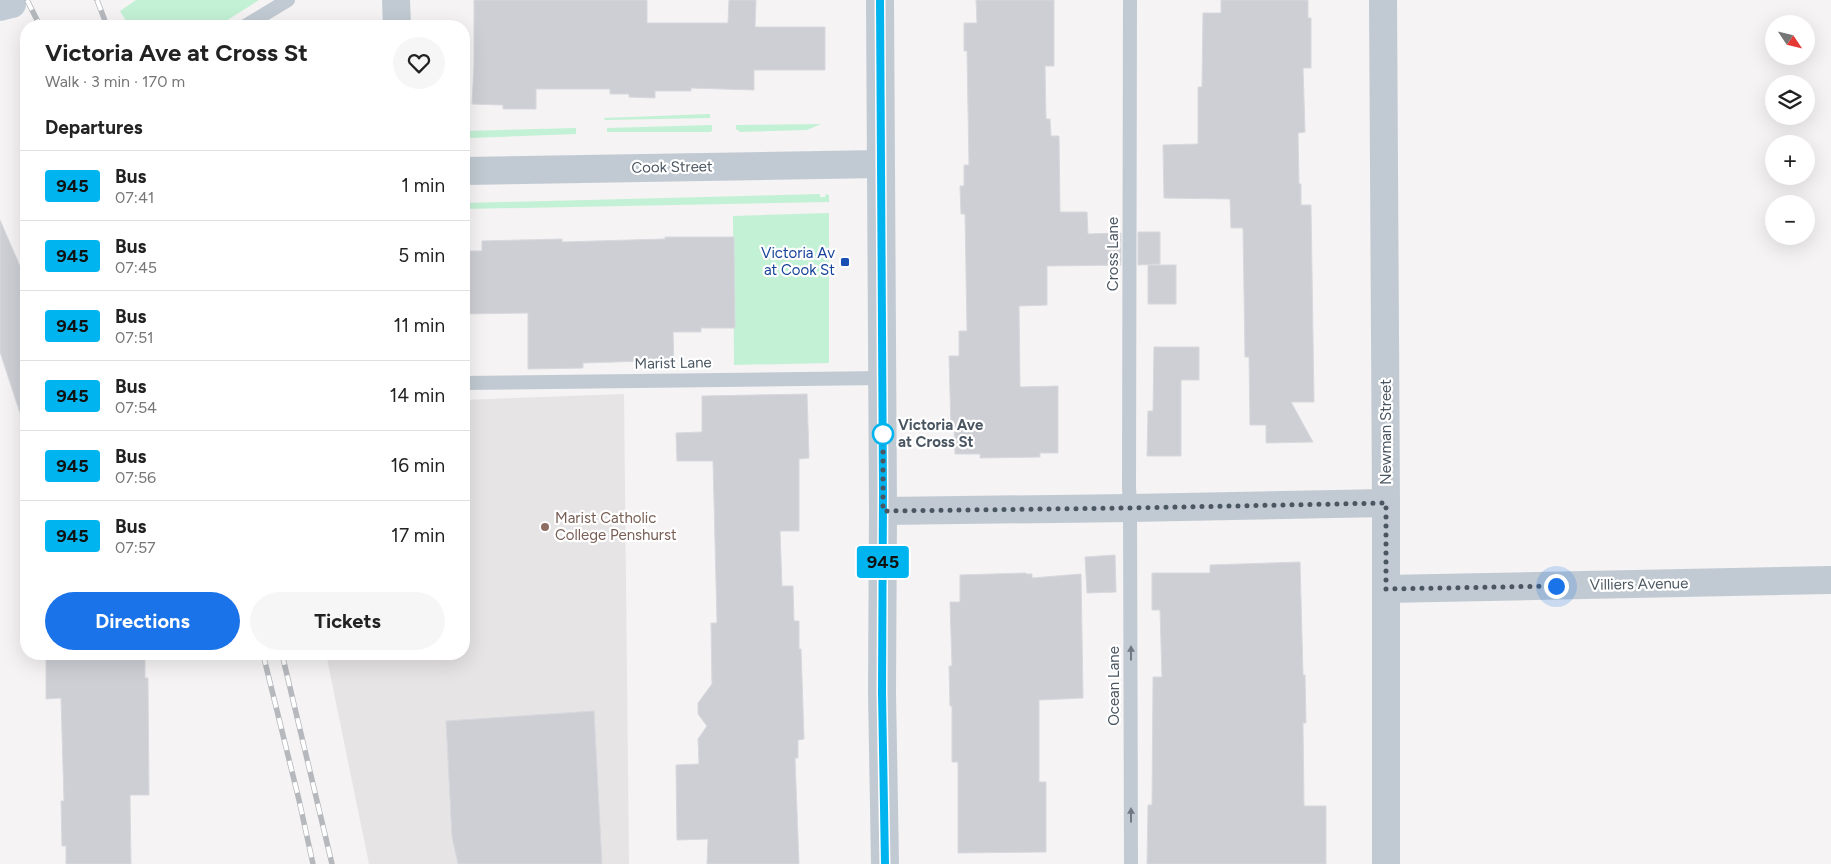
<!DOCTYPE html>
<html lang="en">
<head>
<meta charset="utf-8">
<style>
	body { margin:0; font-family:Figtree,sans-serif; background:#f6f6f6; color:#222; height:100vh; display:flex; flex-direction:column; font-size:19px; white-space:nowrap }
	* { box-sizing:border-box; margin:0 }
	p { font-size:16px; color:#767676 }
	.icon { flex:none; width:28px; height:28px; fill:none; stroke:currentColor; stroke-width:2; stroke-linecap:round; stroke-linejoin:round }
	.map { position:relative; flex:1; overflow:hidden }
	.side { position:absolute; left:20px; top:20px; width:450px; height:640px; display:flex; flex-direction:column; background:#fff; border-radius:20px; box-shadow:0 5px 20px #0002 }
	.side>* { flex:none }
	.badge { padding:0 10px; border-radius:4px; font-size:18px; line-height:32px }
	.needle { width:32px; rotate:125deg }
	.tools { position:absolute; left:1765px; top:15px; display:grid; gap:10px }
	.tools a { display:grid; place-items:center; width:50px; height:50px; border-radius:50%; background:#fff; box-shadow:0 5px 20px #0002; font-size:25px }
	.you { position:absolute; width:25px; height:25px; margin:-12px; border:4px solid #fff; border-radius:50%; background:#1a73e8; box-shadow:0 0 0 8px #1a73e833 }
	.map>.badge { position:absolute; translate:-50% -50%; box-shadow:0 0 0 2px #fff }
	h2 { padding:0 25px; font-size:19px; line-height:45px }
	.round { display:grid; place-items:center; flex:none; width:52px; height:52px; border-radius:26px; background:#f6f6f6 }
	.head { display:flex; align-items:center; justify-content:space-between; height:85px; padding:0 25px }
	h1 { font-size:24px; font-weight:700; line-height:38px }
	.cta { display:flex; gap:10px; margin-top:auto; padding:10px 25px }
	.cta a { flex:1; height:58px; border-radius:30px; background:#1a73e8; color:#fff; font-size:20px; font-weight:700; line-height:58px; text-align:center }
	.cta a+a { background:#f6f6f6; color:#222 }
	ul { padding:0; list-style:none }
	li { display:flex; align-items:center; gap:15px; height:70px; padding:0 25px; border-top:1px solid #e0e0e0 }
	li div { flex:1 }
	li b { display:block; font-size:19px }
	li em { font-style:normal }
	li .badge { min-width:55px; font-weight:700; text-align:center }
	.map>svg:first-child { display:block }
	.education { fill:#e6e4e5 }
	.green { fill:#c3f1d5 }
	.building { fill:#cdcfd5; stroke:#d7d9de }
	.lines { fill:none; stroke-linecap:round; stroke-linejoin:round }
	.lane { stroke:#c1cad2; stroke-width:14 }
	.street { stroke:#c1cad2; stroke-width:28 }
	.secondary { stroke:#c1cbd6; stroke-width:28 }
	.rail-casing { stroke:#b5b8bd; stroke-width:5.5 }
	.rail { stroke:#fff; stroke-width:4; stroke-dasharray:11; stroke-linecap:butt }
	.oneway { fill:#6e7983 }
	.line-casing { stroke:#fff; stroke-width:11 }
	.line { stroke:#00b5ef; stroke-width:8 }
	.walk { stroke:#4a5661; stroke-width:5; stroke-dasharray:0 9 }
	.transit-dot { fill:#1a4fb4; stroke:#fff; stroke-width:2 }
	.stop-dot { fill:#fff; stroke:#00b5ef; stroke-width:2.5 }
	.education-dot { fill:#8d6e63; stroke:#fff; stroke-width:2 }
	.labels { text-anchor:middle; stroke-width:4.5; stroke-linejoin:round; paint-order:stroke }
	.street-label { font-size:15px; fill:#4a5661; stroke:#fff }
	.transit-label { font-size:15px; fill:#164399; stroke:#fff; text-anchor:end }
	.stop-label { font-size:15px; font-weight:bold; fill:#4a5661; stroke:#fff; text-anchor:start }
	.education-label { font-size:15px; fill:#785e54; stroke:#fff; text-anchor:start }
</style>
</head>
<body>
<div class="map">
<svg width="1831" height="864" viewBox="0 0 1831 864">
	<rect width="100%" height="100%" fill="#f5f3f3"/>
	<!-- education -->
	<path class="education" d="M 624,394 L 629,864 L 369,864 L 326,654 L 464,654 L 464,400 Z"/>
	<!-- green -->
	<g class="green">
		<path d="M 136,0 L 259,0 L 218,26 L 129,26 L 120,11 Z"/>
		<path d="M 710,114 L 710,118 L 605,120 L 604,118 Z"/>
		<path d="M 821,124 L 807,130 L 740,132 L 736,129 L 736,125 Z"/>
		<path d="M 712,125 L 712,131 L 710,132 L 607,132 L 607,128 Z"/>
		<path d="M 576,128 L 576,134 L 469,138 L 466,131 Z"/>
		<path d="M 820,194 L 820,197 L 825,197 L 826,194 L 829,195 L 829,202 L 464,209 L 464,203 Z"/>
		<path d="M 829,213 L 829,363 L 734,365 L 733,216 Z"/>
	</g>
	<!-- building -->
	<g class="building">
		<path d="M 474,0 L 647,0 L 647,23 L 728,23 L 729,0 L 756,0 L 755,27 L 825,27 L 825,70 L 754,70 L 754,90 L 691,88 L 691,91 L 655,91 L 655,98 L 629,97 L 629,94 L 610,94 L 610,89 L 536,89 L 536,109 L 503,109 L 503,105 L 472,104 L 474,65 Z"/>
		<path d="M 976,0 L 1054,0 L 1054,66 L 1045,66 L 1046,119 L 1050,119 L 1051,136 L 1059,136 L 1060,212 L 1087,212 L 1088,234 L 1121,233 L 1121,265 L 1047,266 L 1047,305 L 1019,306 L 1020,387 L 1058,386 L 1058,453 L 1040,453 L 1040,457 L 980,458 L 980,454 L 955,454 L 954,427 L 951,427 L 949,356 L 959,356 L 959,331 L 967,331 L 965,214 L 961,214 L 960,186 L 964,186 L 964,165 L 969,165 L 967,51 L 964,51 L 964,23 L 977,23 Z"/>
		<path d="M 1221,0 L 1308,0 L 1308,18 L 1311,18 L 1311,68 L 1303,68 L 1305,132 L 1298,133 L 1299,184 L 1301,184 L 1301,205 L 1311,205 L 1314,402 L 1291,402 L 1313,442 L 1266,443 L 1266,425 L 1250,425 L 1249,357 L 1245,357 L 1243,228 L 1231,228 L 1230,199 L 1164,198 L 1163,145 L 1198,144 L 1198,87 L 1202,87 L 1203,13 L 1221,13 Z"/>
		<path d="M 0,220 L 26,280 L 26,415 L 21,416 L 0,352 Z"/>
		<path d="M 1138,232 L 1160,232 L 1160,264 L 1138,265 Z"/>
		<path d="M 665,237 L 734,237 L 735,328 L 701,328 L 701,332 L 673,332 L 674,366 L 644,367 L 644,361 L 583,363 L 583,368 L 528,369 L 528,313 L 464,314 L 464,251 L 482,251 L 482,241 L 562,239 L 562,242 L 665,239 Z"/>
		<rect x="1148" y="265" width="28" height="39"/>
		<path d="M 1154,347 L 1199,347 L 1199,380 L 1181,380 L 1181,456 L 1147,456 L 1148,411 L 1153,411 Z"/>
		<path d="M 807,394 L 809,458 L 799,459 L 799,531 L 780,531 L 782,586 L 793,586 L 794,621 L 799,621 L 799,649 L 801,649 L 804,739 L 798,740 L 798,758 L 795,758 L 799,864 L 707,864 L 708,839 L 677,840 L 676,765 L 699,764 L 698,739 L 707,726 L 698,714 L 698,703 L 712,684 L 711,623 L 717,623 L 713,461 L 677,461 L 676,433 L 702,432 L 702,396 Z"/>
		<path d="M 1115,555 L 1116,592 L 1087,593 L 1085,557 Z"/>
		<path d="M 1300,562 L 1303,675 L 1305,675 L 1306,723 L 1303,723 L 1304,806 L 1326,806 L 1326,864 L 1147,864 L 1148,805 L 1152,805 L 1153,677 L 1162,677 L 1160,610 L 1152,610 L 1152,573 L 1210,573 L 1210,565 Z"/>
		<path d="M 1026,573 L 1026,574 L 1032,574 L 1032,578 L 1081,574 L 1083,698 L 1039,700 L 1039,782 L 1046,782 L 1046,852 L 958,853 L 958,762 L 952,762 L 952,706 L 950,706 L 949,666 L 952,666 L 950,602 L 960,602 L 960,575 Z"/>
		<path d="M 46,654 L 145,655 L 145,678 L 148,678 L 149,795 L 130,795 L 131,864 L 66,864 L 66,846 L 62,846 L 61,801 L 64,801 L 61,698 L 46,699 Z"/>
		<path d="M 594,711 L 602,864 L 458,864 L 452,837 L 446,721 Z"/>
	</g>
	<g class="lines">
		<!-- lane -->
		<g class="lane">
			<path d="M 1130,0 L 1129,487 L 1130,508 L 1131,864"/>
			<path d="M 245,26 L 288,0"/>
			<path d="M 464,383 L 883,378"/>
		</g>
		<!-- street -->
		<g class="street">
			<path d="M 396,0 L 397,26"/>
			<path d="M 880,0 L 883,511 L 882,692 L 885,864"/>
			<path d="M 1383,0 L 1386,503 L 1386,864"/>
			<path d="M 464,171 L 880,164"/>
			<path d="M 883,511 L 1130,508 L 1386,503"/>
			<path d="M 1386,589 L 1831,580"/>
		</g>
		<!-- secondary -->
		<path class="secondary" d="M 0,7 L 12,4"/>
		<defs>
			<g id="rail">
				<path d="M 27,0 L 40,26"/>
				<path d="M 97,0 L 107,26"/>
				<path d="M 263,654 L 299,800 L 313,864"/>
				<path d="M 282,654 L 332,864"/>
			</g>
		</defs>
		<!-- rail casing -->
		<use href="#rail" class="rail-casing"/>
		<!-- rail -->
		<use href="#rail" class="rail"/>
	</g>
	<!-- one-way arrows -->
	<defs><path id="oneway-solid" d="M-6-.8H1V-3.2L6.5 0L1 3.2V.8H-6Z" transform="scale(1.25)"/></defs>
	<g class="oneway">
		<use href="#oneway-solid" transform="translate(1131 653) rotate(-90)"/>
		<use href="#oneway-solid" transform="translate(1131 815) rotate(-90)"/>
	</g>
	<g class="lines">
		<defs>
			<path id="line" d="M 880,0 L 883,492 L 882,692 L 885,864"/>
		</defs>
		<!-- line casing -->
		<use href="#line" class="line-casing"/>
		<!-- line -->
		<use href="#line" class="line"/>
		<!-- walk -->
		<path class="walk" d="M 883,434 L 883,511 L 1130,508 L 1386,503 L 1386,589 L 1556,586"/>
	</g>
	<!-- markers -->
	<rect class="transit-dot" x="840" y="257" width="10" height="10" rx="2.5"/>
	<circle class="stop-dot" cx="883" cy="434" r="10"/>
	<circle class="education-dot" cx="545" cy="527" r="5"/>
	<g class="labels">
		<!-- street labels -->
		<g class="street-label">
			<text transform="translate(672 167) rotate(-1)" y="5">Cook Street</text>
			<text transform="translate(1113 254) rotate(-90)" y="5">Cross Lane</text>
			<text transform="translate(673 363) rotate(-1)" y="5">Marist Lane</text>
			<text transform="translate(1386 432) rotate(-90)" y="5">Newman Street</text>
			<text transform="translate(1639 584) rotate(-1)" y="5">Villiers Avenue</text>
			<text transform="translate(1114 686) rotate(-90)" y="5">Ocean Lane</text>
		</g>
		<!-- transit labels -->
		<g class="transit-label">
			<text x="835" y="258">Victoria Av<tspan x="835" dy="17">at Cook St</tspan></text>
		</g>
		<!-- stop labels -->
		<g class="stop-label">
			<text x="898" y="430">Victoria Ave<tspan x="898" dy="17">at Cross St</tspan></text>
		</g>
		<!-- education labels -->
		<g class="education-label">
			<text x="555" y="523">Marist Catholic<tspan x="555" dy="17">College Penshurst</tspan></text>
		</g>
	</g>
</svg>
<div class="tools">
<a><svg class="needle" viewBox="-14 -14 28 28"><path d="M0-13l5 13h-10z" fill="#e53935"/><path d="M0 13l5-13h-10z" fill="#767676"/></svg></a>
<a><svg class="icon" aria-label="layers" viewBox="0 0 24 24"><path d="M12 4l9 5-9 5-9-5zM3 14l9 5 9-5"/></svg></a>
<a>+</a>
<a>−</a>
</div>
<div class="you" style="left:1556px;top:586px"></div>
<b class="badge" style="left:883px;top:562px;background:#00b5ef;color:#111">945</b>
<section class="side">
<div class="head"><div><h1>Victoria Ave at Cross St</h1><p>Walk · 3 min · 170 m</p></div><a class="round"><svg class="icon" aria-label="heart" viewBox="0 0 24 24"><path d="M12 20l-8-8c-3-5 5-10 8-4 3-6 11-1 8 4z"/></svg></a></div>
<h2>Departures</h2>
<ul>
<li><span class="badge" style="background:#00b5ef;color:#111">945</span><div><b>Bus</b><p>07:41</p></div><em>1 min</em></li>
<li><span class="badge" style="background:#00b5ef;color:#111">945</span><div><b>Bus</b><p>07:45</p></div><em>5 min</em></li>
<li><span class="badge" style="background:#00b5ef;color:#111">945</span><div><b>Bus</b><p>07:51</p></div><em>11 min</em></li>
<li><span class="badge" style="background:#00b5ef;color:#111">945</span><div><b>Bus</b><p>07:54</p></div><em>14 min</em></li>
<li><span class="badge" style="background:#00b5ef;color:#111">945</span><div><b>Bus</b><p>07:56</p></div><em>16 min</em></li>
<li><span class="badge" style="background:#00b5ef;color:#111">945</span><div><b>Bus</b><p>07:57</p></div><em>17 min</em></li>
</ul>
<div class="cta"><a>Directions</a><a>Tickets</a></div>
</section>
</div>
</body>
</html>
